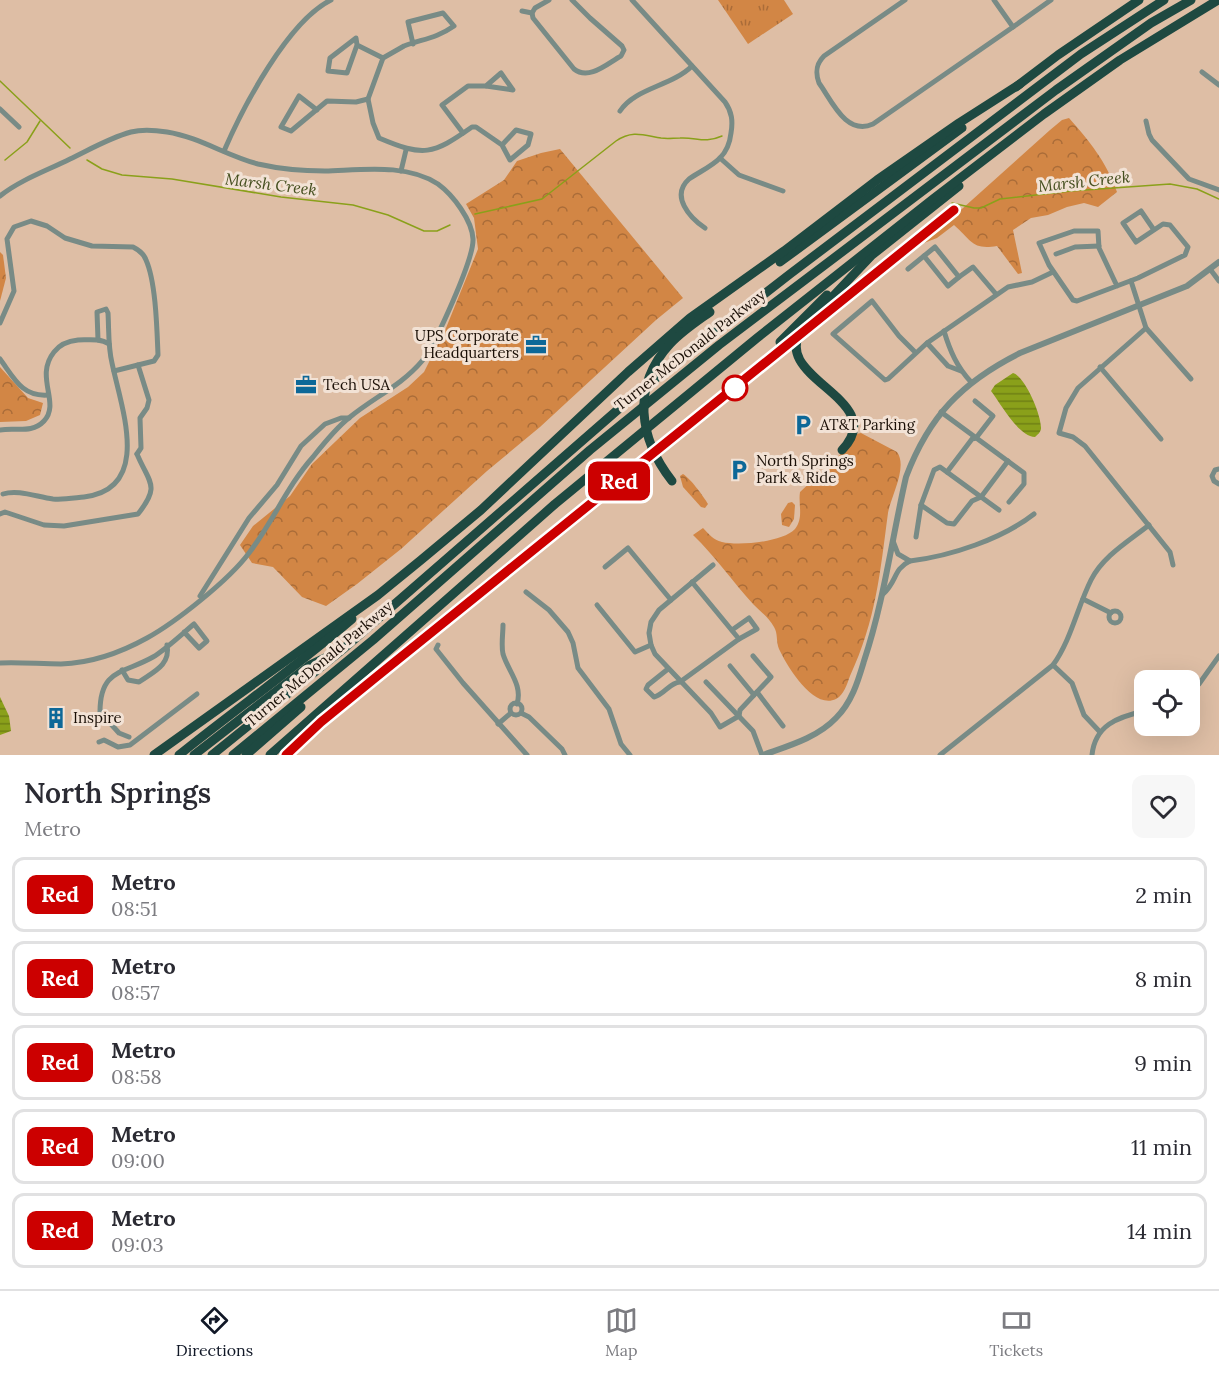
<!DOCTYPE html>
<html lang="en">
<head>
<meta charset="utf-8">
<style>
	body { margin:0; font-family:Lora,serif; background:#f7f7f7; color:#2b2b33; height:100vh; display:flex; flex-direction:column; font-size:22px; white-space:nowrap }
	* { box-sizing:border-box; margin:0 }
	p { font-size:20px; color:#7c7c81 }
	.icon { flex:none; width:33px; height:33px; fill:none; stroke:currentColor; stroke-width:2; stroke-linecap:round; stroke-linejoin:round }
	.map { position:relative; height:755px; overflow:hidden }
	.drawer { display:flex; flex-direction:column; background:#fff; flex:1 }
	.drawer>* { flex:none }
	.badge { padding:0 12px; border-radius:9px; font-size:21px; line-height:39px }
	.controls { position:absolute; left:1134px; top:670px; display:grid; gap:12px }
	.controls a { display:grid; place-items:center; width:66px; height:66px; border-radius:12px; background:#fff; box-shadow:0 6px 24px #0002; font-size:30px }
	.map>.badge { position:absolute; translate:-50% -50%; box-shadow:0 0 0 3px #fff }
	.round { display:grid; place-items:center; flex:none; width:63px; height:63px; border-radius:12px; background:#f7f7f7 }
	.head { display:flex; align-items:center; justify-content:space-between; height:102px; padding:0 24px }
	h1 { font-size:28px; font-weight:600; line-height:45px }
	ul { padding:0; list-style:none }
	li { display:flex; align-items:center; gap:18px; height:75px; margin:0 12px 9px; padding:0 12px; border:3px solid #e1e1e2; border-radius:12px }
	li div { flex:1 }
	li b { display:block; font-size:22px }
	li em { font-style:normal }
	li .badge { min-width:66px; font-weight:700; text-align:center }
	.menu { display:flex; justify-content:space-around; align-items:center; height:84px; border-top:2px solid #e1e1e2; background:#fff; font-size:16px; color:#7c7c81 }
	.menu a { display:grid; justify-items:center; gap:3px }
	.menu .selected { color:#111827 }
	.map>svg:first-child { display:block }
	.forest { fill:url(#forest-crowns) }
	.park { fill:url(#park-tufts) }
	.water { fill:url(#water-rules) }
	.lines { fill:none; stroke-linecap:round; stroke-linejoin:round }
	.stream { stroke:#8aa01a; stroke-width:1.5 }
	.minor { stroke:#788b86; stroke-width:5 }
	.tertiary { stroke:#788b86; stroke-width:6 }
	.motorway { stroke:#1e4941; stroke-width:9 }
	.rail { stroke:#695546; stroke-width:1.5; stroke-dasharray:9 4.5; stroke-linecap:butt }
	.motorway-bridge { stroke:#1e4941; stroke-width:9 }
	.line-casing { stroke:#fff; stroke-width:14 }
	.line { stroke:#c00; stroke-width:9 }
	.stop-dot { fill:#fff; stroke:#c00; stroke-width:3 }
	.labels { text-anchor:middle; stroke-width:6; stroke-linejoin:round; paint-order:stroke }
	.poi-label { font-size:15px; fill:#1a0f06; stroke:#f2e2d5; text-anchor:start }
	.street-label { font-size:15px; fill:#1a0f06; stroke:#f2e2d5 }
	.water-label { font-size:16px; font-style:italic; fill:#454f1f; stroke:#f2e2d5 }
</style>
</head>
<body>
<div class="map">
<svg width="1219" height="755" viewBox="0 0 1219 755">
	<defs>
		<pattern id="forest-crowns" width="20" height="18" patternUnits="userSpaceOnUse" patternTransform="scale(1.5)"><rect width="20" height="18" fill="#d28645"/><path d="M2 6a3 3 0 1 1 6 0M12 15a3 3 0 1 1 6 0" fill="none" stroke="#aa6c38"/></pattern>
		<pattern id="park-tufts" width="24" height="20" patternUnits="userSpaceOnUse" patternTransform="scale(1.5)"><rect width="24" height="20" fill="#d28645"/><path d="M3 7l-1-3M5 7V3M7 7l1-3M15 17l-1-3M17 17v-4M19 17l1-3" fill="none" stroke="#aa6c38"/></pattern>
		<pattern id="water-rules" width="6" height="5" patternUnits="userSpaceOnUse" patternTransform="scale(1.5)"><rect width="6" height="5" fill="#8aa01a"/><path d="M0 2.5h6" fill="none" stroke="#708115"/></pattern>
	</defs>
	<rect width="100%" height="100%" fill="#debea5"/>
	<!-- forest -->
	<g class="forest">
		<path d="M 1069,118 C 1090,142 1106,161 1117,192 L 1098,207 L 1084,203 L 1067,207 L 1048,215 L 1031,218 L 1013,230 L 1022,273 L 1018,274 L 997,246 C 972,250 972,241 954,225 L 937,238 L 924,243 L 1050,130 L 1062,120 Z"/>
		<path d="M 560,149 L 683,298 L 656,320 L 540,427 L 487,471 L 401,549 L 357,584 L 326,606 L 302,597 L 273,567 L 252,563 L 240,545 L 253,526 L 290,496 L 312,464 L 360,418 L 408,387 L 424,372 L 446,328 L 478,249 L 474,218 L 466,204 L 504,180 L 517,161 L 541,153 Z"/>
		<path d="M 0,252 L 3,255 L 6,278 L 0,301 Z"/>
		<path d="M 0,367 L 28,398 L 43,403 L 40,415 L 26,421 L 0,422 Z"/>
		<path d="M 861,433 L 897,452 C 908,467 891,496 888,513 C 880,573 876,620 850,676 C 847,684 844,695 836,699 C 813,710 787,666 779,649 C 776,642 778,633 774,627 C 769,618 760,611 753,604 C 732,581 715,556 693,535 L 703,528 C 709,534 713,540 722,542 C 739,546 783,542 795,529 C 804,518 798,504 800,492 L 846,449 L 856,434 Z"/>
		<path d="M 683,474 C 691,479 703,496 708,504 L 705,508 L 701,507 L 683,487 L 680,476 Z"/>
		<path d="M 792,502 L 795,505 L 794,519 L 789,527 L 782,525 L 781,514 L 788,503 Z"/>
	</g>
	<!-- park -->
	<path class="park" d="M 718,0 L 784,0 L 793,14 L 748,44 Z"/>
	<!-- water -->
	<g class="water">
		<path d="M 1013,373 C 1025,376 1042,416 1041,429 C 1040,433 1038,434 1035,437 C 1018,436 1001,404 991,391 L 995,385 Z"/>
		<path d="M 0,697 L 9,716 L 11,731 L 0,735 Z"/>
	</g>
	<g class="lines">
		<!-- stream -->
		<g class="stream">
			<path d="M 0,81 L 70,148"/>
			<path d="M 5,160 L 27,142 L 40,121"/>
			<path d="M 87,160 L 102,169 L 122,175 L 172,179 L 281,197 L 353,205 L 388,215 L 424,231 L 437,231 L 450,225"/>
			<path d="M 952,203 L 974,208 L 981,208 L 1000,199 L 1071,191 L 1170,184 L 1197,189 L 1219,199"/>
			<path d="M 475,214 L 542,199 L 616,141 C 632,130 643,135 661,138 C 668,139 673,138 680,138 C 697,137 704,144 722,136"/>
		</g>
		<!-- minor -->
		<g class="minor">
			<path d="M 549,0 L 535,8 L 532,13 L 533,18 L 574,69 C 589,81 608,63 621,56 L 624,50 L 622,46 L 590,18 L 572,0"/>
			<path d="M 632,0 L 725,102 C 732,112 733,121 731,133 C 730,142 727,151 720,158 C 711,167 699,172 689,179 C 670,196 690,218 705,228"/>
			<path d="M 905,0 L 824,56 C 816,64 815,72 819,83 C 832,101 846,136 873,124 L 1013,27 L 994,0"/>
			<path d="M 522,11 L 532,13"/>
			<path d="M 1013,27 L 1051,0"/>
			<path d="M 357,45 L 356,38 L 330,58 L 328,71 L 347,73 L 357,45 L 383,58 C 390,54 397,50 404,46 C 423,39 437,38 454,26 L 443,13 L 408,22 L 413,44"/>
			<path d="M 1202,72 L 1219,85"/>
			<path d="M 368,99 L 383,58"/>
			<path d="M 0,109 L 19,127"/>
			<path d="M 317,110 L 299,96 L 281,127 L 291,131 L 327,101 L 356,102 L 368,99 L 373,123 L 379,138 C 424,157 432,155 472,127 L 476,127 L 502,145 L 510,160 L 528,145 L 531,134 L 516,130 L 502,145"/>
			<path d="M 620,111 C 635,88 672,86 692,66"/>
			<path d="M 1146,121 L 1149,134 L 1152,140 L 1189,179 L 1219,190"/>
			<path d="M 463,133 L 442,105 L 468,86 L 486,86 L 513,90 L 501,73 L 486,86"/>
			<path d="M 224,151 C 243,107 288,21 331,0"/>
			<path d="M 720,158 L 739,175 L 783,191"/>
			<path d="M 401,171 L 406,150"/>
			<path d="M 0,196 C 20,180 46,171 70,159 C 89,150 109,138 131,132 C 142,129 155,130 167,132 C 199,137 227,156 258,164 C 280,169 302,171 325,171 C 361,170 406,163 438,184 C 453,195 472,220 473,239 C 474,259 435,345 422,361 C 402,385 373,398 350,417 C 336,428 324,443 313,457 C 287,486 273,522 249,553 C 229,580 176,622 147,638 C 120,653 92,663 61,664 C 40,664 20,662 0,663"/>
			<path d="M 1056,254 L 1075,247 L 1099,246"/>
			<path d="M 924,256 L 948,286 L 959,277"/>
			<path d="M 908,269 L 935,247 L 959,277 L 973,267 L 996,294"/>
			<path d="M 1210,269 L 1219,281"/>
			<path d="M 1131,281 L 1146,328 L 1191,379"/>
			<path d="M 1117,286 L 1099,248 L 1098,231 L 1074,231 L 1039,243 L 1049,265 L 1073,300 L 1077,301 L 1138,278 L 1185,255 L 1188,247 L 1170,225 L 1163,224 L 1136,242 L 1123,223 L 1141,211 L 1154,230"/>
			<path d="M 0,323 L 14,291 L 7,239 L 14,227 L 31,221 L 47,226 L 65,238 L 92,246 L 133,247 C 139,250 144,254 146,260 C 156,282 157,331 158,355 L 154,361 L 114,371"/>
			<path d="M 1146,328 L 1078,388 L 1066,408 L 1059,433 L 1073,437 L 1085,446 L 1170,552 L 1173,565"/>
			<path d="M 944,331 C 950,351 957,367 971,382"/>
			<path d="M 927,343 L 948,366 L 961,371"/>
			<path d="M 916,353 L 899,336 L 872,301 L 833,334 L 885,380 L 888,379 L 927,343 L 1008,287 L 1032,282 L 1053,272"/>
			<path d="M 0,359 C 14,378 22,397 48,395"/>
			<path d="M 1100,367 L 1161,439"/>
			<path d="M 941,412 L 1024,473 L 1024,484 L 1009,502"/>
			<path d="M 0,430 C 15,427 32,434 44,421 C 61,403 34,377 54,352 C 60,344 68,341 78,340 C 88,340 100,338 109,344"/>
			<path d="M 137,454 L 141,448 L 140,418 L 147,408 L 149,400 L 138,365"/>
			<path d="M 1219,469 L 1215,470 L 1212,476 L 1214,481 L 1219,484"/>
			<path d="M 947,472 L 972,439 L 976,438 L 993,416 L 975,401"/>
			<path d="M 3,494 C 18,489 37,497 53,499 C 63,500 74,498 84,497 C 153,489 121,407 112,363 C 108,347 109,330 108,313 L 106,309 L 97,312 L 98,340"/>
			<path d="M 921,505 L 947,523 L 954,524 L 972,501 L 981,497 L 1008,461"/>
			<path d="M 0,514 L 5,512 L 44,525 L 64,526 L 138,514 C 161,485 149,483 137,454"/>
			<path d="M 916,537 L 921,505 L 934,470 L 940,467 L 999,510"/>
			<path d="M 910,561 C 951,556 1002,539 1034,514"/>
			<path d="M 713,565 L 659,610 L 651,622 L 649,633 L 651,645 L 655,654 L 711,713 L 720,727 L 739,716 L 740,710 L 771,677 L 753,656"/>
			<path d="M 605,567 L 628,548 L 671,600"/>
			<path d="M 526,592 L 549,610 L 568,632 L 573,643 L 578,668 L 609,709 L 621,744 L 630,755"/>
			<path d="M 883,594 C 897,582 893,569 910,561 L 898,554 L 893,541"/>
			<path d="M 200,596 L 249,518 L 277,485 L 301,446 L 325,424 L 341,418 L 349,418"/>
			<path d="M 1083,599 L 1111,613"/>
			<path d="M 597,605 L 635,652 L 651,645"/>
			<circle cx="1115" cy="617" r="6"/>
			<path d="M 503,625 C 503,634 501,645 503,654 C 508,671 523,685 517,704"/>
			<path d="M 732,630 L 749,618 L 757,629 L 739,639"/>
			<path d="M 438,645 L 436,649 L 463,683 L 527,755"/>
			<path d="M 1053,665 L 1072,683 L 1084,715 L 1100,732"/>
			<path d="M 730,666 L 754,695"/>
			<path d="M 668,669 L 648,685 L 646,689 L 654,697 C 665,694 669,683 680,682 L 739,639 L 692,582"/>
			<path d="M 122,670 L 128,680 L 139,682 C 153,672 171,665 167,645"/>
			<path d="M 706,682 L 753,731 L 762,755"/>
			<path d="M 757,692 L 783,726"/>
			<path d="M 1190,693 L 1199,684 L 1219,656"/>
			<circle cx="516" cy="709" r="6"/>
			<path d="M 521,713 L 529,717 L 562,749 L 565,755"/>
			<path d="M 498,724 L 511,713"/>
			<path d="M 129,737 L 119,733 L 100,712 C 100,669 123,674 153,657 C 165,650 182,634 194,624 L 207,641 L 199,648 L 184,632"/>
			<path d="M 99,742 L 104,740 L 118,747 L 130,745 L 197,694"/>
			<path d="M 940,755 L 1053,665 C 1071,640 1077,608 1091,580 C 1103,556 1129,541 1149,525"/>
			<path d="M 1092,755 C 1095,725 1118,717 1144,711"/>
		</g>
		<!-- tertiary -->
		<path class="tertiary" d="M 763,755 C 788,746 817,738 836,718 C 852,702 858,681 864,661 C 884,601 892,538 906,477 C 929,416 962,382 1020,353 L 1187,286 L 1219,262"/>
		<!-- motorway -->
		<g class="motorway">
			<path d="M 1016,87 L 1058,55 L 1139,0"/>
			<path d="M 780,262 L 962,128"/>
			<path d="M 780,342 L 827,295"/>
			<path d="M 842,450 C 892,398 764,378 804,327 L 872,255 L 959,186"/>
			<path d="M 154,755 L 378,595 L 421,560 L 481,510 L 628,372 L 690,318 L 784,251 L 877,180 L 959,123 L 1020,84"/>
			<path d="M 179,755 C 236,709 296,667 352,619"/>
			<path d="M 194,755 L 310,665 L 329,656"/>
			<path d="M 212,755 L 342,650 L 637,393 L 790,274 L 1081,54 L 1164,0"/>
			<path d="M 233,755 L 373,640 L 590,450 L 719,345 L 1056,90 L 1151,23 L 1191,0"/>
			<path d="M 246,755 L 301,707"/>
			<path d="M 270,755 L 555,504 L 757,338 L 933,199 L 1044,114 L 1120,60 L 1218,0"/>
		</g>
		<!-- rail -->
		<path class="rail" d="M 411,648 L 954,210"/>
		<!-- motorway-bridge -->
		<path class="motorway-bridge" d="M 672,481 C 639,439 631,386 670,344 C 682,331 696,322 710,312"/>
	</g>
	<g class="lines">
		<defs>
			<path id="line" d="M 286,755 L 321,722 L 375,678 L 954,210"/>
		</defs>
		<!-- line casing -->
		<use href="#line" class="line-casing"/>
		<!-- line -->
		<use href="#line" class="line"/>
	</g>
	<!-- icons -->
	<defs>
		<symbol id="office-bare" viewBox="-9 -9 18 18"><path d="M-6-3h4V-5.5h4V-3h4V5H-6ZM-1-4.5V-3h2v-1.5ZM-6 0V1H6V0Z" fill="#0d6898" stroke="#f2e2d5" stroke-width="2.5" paint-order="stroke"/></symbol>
		<symbol id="parking-bare" viewBox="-9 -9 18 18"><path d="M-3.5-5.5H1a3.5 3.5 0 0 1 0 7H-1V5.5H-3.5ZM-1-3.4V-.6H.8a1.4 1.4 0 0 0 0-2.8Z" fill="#0d6898" stroke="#f2e2d5" stroke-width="2.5" paint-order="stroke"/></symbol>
		<symbol id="building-bare" viewBox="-9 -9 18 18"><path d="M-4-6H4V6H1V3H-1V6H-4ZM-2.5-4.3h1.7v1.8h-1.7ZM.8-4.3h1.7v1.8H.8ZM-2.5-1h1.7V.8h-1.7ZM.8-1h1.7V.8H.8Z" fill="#0d6898" stroke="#f2e2d5" stroke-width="2.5" paint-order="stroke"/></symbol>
	</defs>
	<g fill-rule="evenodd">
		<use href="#office-bare" x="521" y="330" width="30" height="30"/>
		<use href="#office-bare" x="291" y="370" width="30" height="30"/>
		<use href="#parking-bare" x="788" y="410" width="30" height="30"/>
		<use href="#parking-bare" x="724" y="455" width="30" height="30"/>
		<use href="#building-bare" x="41" y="703" width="30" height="30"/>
	</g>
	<!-- markers -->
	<circle class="stop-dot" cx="735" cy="388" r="12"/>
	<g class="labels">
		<!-- poi labels -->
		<g class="poi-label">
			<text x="519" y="341" text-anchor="end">UPS Corporate<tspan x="519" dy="17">Headquarters</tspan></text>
			<text x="323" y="390">Tech USA</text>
			<text x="820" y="430">AT&amp;T Parking</text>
			<text x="756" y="466">North Springs<tspan x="756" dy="17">Park &amp; Ride</tspan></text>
			<text x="73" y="723">Inspire</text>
		</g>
		<!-- street labels -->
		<g class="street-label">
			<text transform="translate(690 350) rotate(-38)" y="5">Turner McDonald Parkway</text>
			<text transform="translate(319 664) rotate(-40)" y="5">Turner McDonald Parkway</text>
		</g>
		<!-- water labels -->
		<g class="water-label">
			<text transform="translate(1084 181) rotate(-6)" y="6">Marsh Creek</text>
			<text transform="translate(271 184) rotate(7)" y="6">Marsh Creek</text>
		</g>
	</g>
</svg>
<div class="controls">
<a><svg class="icon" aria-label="locate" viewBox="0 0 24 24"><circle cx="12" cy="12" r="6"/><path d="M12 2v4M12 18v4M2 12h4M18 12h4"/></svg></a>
</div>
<b class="badge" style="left:619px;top:481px;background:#c00;color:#fff">Red</b>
</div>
<section class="drawer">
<div class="head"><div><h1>North Springs</h1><p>Metro</p></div><a class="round"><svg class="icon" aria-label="heart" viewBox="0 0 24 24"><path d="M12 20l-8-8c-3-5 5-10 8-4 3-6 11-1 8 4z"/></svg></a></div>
<ul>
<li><span class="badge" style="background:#c00;color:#fff">Red</span><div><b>Metro</b><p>08:51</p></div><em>2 min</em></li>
<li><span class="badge" style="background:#c00;color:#fff">Red</span><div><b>Metro</b><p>08:57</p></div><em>8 min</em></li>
<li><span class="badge" style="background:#c00;color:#fff">Red</span><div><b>Metro</b><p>08:58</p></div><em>9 min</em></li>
<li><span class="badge" style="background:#c00;color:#fff">Red</span><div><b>Metro</b><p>09:00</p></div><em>11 min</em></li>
<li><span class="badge" style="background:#c00;color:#fff">Red</span><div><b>Metro</b><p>09:03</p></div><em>14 min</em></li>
</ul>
</section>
<nav class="menu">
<a class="selected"><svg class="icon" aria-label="directions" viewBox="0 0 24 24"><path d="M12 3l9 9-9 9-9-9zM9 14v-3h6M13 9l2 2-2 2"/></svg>Directions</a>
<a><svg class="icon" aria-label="map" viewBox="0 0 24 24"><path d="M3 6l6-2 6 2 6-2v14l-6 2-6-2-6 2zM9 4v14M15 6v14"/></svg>Map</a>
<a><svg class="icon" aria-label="tickets" viewBox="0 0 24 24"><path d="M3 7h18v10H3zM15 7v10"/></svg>Tickets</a>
</nav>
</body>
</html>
